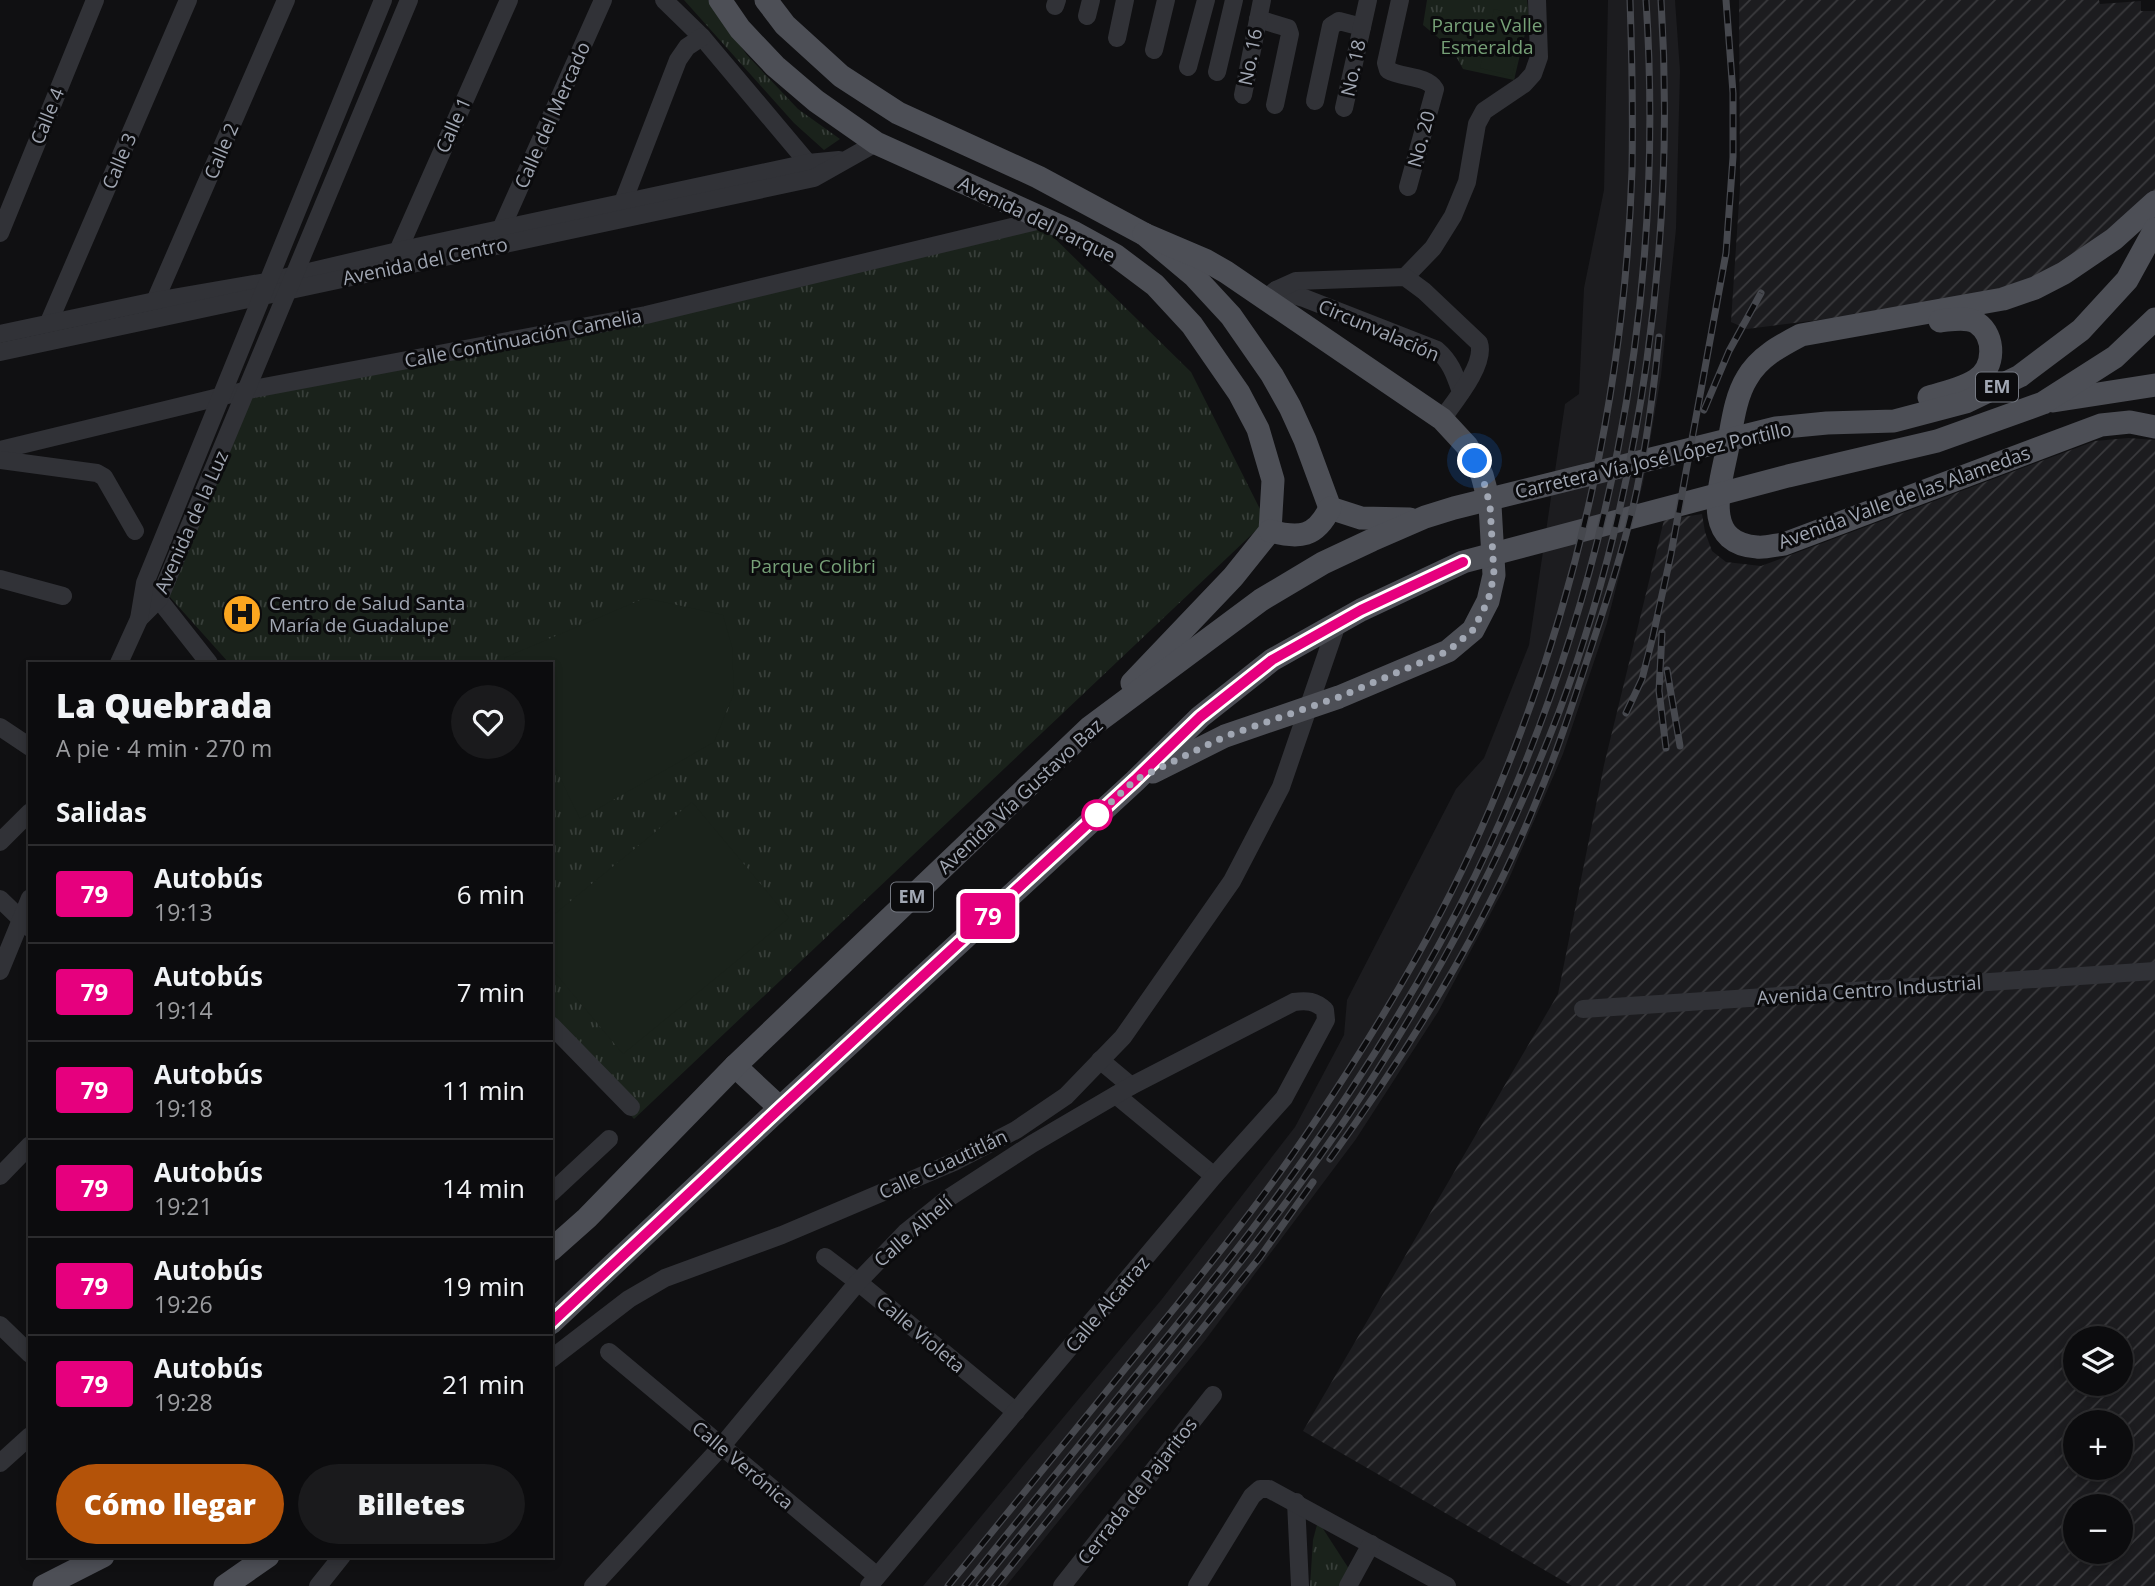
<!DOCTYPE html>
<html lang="es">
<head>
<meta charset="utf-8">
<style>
	body { margin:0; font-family:"Open Sans",sans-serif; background:#1a1a1c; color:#f1f3f6; height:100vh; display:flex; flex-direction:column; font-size:26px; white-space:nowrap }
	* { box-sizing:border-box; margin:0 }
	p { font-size:23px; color:#9a9b9e }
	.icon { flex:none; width:38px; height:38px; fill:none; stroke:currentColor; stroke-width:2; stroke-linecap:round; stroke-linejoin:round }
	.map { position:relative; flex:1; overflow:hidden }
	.side { position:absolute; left:28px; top:662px; width:525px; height:896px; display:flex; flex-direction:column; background:#0c0c0e; border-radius:0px; box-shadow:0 4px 10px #0003,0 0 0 2px #2c2c2e }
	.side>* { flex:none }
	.badge { padding:0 14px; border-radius:5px; font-size:24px; line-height:46px }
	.tools { position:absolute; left:2063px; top:1326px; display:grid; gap:14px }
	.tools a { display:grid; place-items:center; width:70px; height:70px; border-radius:50%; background:#0c0c0e; box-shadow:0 4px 10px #0003,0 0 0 2px #2c2c2e; font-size:35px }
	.you { position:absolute; width:35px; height:35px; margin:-18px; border:5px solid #fff; border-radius:50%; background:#1a73e8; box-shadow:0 0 0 10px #1a73e833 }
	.map>.badge { position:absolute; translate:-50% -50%; box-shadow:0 0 0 4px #fff }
	h2 { padding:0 28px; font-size:26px; line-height:63px }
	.round { display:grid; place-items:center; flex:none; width:74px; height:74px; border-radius:37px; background:#1a1a1c }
	.head { display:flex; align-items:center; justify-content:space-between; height:119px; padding:0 28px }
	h1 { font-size:33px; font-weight:800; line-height:52px }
	.action { display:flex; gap:14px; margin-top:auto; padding:14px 28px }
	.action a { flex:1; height:80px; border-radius:42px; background:#b45309; color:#fff; font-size:28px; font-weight:800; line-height:80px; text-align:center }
	.action a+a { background:#1a1a1c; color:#f1f3f6 }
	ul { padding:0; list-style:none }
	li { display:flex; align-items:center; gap:21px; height:98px; padding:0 28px; border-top:2px solid #2c2c2e }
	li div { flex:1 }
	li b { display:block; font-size:26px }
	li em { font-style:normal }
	li .badge { min-width:77px; font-weight:700; text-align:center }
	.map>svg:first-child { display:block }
	.built { fill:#1c1c1f }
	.industrial { fill:url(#industrial-furrows); fill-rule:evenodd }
	.park { fill:url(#park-tufts) }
	.garden { fill:#1a221b }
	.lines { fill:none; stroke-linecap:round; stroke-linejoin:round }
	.minor { stroke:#313237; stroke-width:18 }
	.major { stroke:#4d4f56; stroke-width:23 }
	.rail-casing { stroke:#46484e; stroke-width:7 }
	.rail { stroke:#0b0b0d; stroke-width:4.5; stroke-dasharray:13; stroke-linecap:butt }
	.line-casing { stroke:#fff; stroke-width:16 }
	.line { stroke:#e6007e; stroke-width:10 }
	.walk { stroke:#a1a7b3; stroke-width:7; stroke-dasharray:0 12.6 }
	.stop-dot { fill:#fff; stroke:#e6007e; stroke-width:3.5 }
	.labels { text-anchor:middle; stroke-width:6; stroke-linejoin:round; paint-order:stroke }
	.shield { fill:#0b0b0d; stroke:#747881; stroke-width:2 }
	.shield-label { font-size:18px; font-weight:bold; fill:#a1a7b3 }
	.park-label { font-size:19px; fill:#76a077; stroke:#0b0b0d }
	.street-label { font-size:19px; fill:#a1a7b3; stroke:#0b0b0d }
	.poi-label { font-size:19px; fill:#a1a7b3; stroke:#0b0b0d; text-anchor:start }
</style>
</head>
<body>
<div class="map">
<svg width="2155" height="1586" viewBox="0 0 2155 1586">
	<defs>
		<pattern id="industrial-furrows" width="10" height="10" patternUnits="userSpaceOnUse" patternTransform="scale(1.75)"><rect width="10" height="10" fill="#1c1c1f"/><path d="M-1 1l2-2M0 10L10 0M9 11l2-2" fill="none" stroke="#3a3a3d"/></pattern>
		<pattern id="park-tufts" width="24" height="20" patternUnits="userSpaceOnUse" patternTransform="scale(1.75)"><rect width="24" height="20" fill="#1a221b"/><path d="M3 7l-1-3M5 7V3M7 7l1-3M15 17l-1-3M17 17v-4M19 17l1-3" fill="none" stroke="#383f3a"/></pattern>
	</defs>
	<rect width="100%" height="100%" fill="#101012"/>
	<!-- built -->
	<path class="built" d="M 1608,0 L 1675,0 L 1680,71 L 1676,229 L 1661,376 L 1643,483 L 1607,623 L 1563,754 L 1508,881 L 1438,1012 L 1356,1139 L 1206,1339 L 1006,1586 L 923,1586 L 1162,1299 L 1295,1127 L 1344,1035 L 1347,1000 L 1456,789 L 1484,758 L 1529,645 L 1565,404 L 1579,394 L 1584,288 L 1604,190 Z"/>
	<!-- industrial -->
	<g class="industrial">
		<path d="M 1739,0 L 2099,0 L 2100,4 L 2141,1 L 2141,11 L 2155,11 L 2155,192 L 2147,205 L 2032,283 L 1938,305 L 1747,329 L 1731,322 L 1740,187 Z"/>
		<path d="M 2128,438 L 2155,440 L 2155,1586 L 1572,1586 L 1303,1431 L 1558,994 L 1604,765 L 1664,520 L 1702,514 L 1705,532 L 1712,551 L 1726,562 L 1761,566 L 2095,441 ZM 2076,1339 L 2121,1339 L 2121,1384 L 2076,1384 ZM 2076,1423 L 2121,1423 L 2121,1468 L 2076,1468 ZM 2076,1507 L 2121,1507 L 2121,1552 L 2076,1552 Z"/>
	</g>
	<!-- park -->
	<g class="park">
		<path d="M 684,0 L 708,0 L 747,55 L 798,109 L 840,139 L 824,150 L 794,123 Z"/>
		<path d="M 1427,0 L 1527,0 L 1529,17 L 1514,80 L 1463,69 L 1452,49 L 1423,25 Z"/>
		<path d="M 1038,222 L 1191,372 L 1266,521 L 634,1119 L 551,1025 L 551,663 L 229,663 L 160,586 L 257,387 L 565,341 Z"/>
		<path d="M 1318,1521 L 1351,1572 L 1343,1586 L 1310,1586 L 1313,1540 Z"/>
	</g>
	<!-- garden -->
	<g class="garden">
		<path d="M 1494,9 L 1526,17 L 1512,76 L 1480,68 Z"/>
		<path d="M 645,598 L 723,615 L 732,647 L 734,693 L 714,742 L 580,819 L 551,759 L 551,663 L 506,663 L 504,658 Z"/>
		<path d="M 692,802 L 789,918 L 623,1054 L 551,968 L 551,917 Z"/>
	</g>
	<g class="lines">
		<!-- minor -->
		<g class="minor">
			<path d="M 664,0 L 702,37 L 808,163 L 812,172"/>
			<path d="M 1400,0 L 1386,63 L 1388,70 C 1401,78 1426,75 1435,89 L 1408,187"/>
			<path d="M 1055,6 L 1057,0"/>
			<path d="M 1087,16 L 1091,0"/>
			<path d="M 1258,19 L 1288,28 L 1290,34 L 1275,105"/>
			<path d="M 1117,38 L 1125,0"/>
			<path d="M 1154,50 L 1166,0"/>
			<path d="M 1188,67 L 1206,0"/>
			<path d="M 1217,72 L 1234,0"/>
			<path d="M 1243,95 L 1262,0"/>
			<path d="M 1315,101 L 1331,26 L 1339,21 L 1362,27"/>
			<path d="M 1344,108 L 1368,0"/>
			<path d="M 623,202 L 678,60 L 687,47 L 702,37"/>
			<path d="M 501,229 L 603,0"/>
			<path d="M 0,233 L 95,0"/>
			<path d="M 398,251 L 509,0"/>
			<path d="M 1405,277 L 1433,248 L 1453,216 L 1467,182 L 1477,124 L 1484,111 L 1524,84 L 1533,74 L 1539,57 L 1537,0"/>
			<path d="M 1276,290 L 1304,298 L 1437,350 C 1451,362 1455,375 1461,392"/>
			<path d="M 1264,300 L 1276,290 L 1296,281 L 1405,277 L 1424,291 L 1479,343 C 1486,364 1455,401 1442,419"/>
			<path d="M 155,301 L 286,0"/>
			<path d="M 49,322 L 188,0"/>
			<path d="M 0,334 L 155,301 L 266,282 L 398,251 L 808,163 L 839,160"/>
			<path d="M 0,352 L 814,178 L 876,143"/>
			<path d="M 0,450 L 248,390 L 646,315 L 1045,219"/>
			<path d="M 0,460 L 97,473 L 104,477 L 135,531"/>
			<path d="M 0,579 L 63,596"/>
			<path d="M 153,592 L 209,663"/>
			<path d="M 139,619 L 159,599 L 409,0"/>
			<path d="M 119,663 L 139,619 L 145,583 L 383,0"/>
			<path d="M 0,727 L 30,747"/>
			<path d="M 0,842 L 30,812"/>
			<path d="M 0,899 L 30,928"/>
			<path d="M 0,971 L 30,898"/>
			<path d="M 1583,1009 L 2155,971"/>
			<path d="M 551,1025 L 631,1107"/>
			<path d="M 1100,1060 L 1131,1086"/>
			<path d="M 1116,1095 L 1214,1176"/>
			<path d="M 0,1176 L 30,1145"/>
			<path d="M 551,1193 L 609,1139"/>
			<path d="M 825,1257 L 858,1282 L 1016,1412"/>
			<path d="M 0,1325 L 30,1354"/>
			<path d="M 609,1352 L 877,1576"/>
			<path d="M 551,1359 L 629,1299 L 665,1278 L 782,1235 L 954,1162 L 1016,1130 L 1066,1096 L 1123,1037 L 1232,881 L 1281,787 L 1337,624"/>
			<path d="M 0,1463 L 30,1436"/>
			<path d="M 1296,1502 L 1300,1586"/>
			<path d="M 318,1586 L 342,1556"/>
			<path d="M 593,1586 L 721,1447 L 858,1282 L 906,1232 L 947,1199 L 1032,1144 L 1131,1086 L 1294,1002 C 1307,1000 1315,1001 1325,1010 L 1326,1020 L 1284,1098 L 1214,1176 L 869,1586"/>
			<path d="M 1062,1586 L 1213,1395"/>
			<path d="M 1197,1586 L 1252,1496 L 1260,1489 L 1269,1489 L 1447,1586"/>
			<path d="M 1348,1586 L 1371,1544"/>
		</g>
		<!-- major -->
		<g class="major">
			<path d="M 720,0 L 740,29 L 775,66 L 816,101 L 876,143 L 1075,233 L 1115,255 L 1155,285 L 1192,325 L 1239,393 L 1258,429 L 1273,480 L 1270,531 L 1233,577 L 1132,683"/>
			<path d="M 766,0 L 785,25 L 841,76 L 898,113 L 1038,177 L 1144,234 L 1194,276 L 1231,316 L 1272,375 L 1290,407 L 1305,440 L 1330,508 L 1361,518 L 1410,519"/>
			<path d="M 2155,202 L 2114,239 L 2064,273 L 2035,288 L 2003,299 L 1801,335 C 1780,346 1759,357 1747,378 C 1734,399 1732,428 1727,451 C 1720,486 1701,543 1757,547 C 1765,548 1775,545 1784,544 L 2101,425 L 2130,422 L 2155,427"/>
			<path d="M 1144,234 L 1205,260 L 1226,272 L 1442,419 L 1467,446 L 1482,475 L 1490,505 L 1494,575 L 1488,601 L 1473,630 L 1448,651 L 1339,697 L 1225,736 L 1153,772"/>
			<path d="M 1929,397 C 1944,393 1962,389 1976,380 C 1995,368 1996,336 1977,323 C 1967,316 1951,320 1940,321"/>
			<path d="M 2053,401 L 2155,385"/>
			<path d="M 1270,531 C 1300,539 1316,537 1330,508"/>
			<path d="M 735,1066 L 780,1108"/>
			<path d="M 551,1250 L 587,1218 L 735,1066 L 1089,728 L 1261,600 L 1323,563 L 1372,540 L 1425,517 L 1454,508 L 1776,428 L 1827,423 L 1894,421 L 1966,402 L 2020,376 L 2081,330 L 2127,280 L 2155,229"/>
			<path d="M 551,1323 L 780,1108 L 1135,781 L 1200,717 L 1272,660 L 1361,610 L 1463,562 L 1788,476 L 1937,441 L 2043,403 L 2115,357 L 2155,319"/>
			<path d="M 44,1586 L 103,1556"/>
			<path d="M 225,1586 L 268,1556"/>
		</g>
		<defs>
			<g id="rail">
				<path d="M 1704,410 L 1729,351 L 1761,293"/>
				<path d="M 1662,633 L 1659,691 L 1666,748"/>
				<path d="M 1667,670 L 1680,746"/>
				<path d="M 1626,713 L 1642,679 L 1653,636 L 1671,554 L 1726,253 L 1733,157 L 1733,93 L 1726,0"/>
				<path d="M 1330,1159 C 1409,1050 1485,928 1536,802 C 1556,755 1572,706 1588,657 C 1606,602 1625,546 1637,489 C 1647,440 1654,388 1659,337"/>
				<path d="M 948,1586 C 1014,1505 1080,1424 1146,1343 C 1204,1272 1263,1200 1314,1123 C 1385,1017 1451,906 1499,787 C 1580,592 1625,381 1632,170 C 1633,113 1632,57 1630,0"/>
				<path d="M 965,1586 C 1025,1512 1085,1438 1145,1364 C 1217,1276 1287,1188 1349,1093 C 1395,1023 1438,951 1475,876 C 1608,602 1666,304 1646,0"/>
				<path d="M 979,1586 C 1039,1512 1099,1438 1159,1364 C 1230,1276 1301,1188 1363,1093 C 1441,973 1508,845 1559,712 C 1642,491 1676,235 1661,0"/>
				<path d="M 995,1586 L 1260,1257 L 1313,1182"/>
			</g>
		</defs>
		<!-- rail casing -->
		<use href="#rail" class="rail-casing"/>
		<!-- rail -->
		<use href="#rail" class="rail"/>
	</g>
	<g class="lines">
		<defs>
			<path id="line" d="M 551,1323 L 780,1108 L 1135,780 L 1200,717 L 1272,660 L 1361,610 L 1463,562"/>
		</defs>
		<!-- line casing -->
		<use href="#line" class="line-casing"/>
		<!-- line -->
		<use href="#line" class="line"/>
		<!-- walk -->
		<path class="walk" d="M 1097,815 L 1095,817 L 1135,780 L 1226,736 L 1339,697 L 1448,651 L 1473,630 L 1488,601 L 1494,575 L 1490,505 L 1482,475 L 1475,461"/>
	</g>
	<!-- icons -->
	<defs>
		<symbol id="hospital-disc" viewBox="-11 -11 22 22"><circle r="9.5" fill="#fba61f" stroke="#0b0b0d"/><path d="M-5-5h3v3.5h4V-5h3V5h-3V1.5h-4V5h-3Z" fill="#111"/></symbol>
	</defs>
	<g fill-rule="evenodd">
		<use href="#hospital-disc" x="220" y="592" width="44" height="44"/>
	</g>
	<!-- markers -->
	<circle class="stop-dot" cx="1097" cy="815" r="14"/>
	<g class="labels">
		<!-- shield labels -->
		<g class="shield">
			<rect x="1976" y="372.5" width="42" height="29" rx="5"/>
			<rect x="891" y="882.5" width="42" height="29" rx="5"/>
		</g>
		<g class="shield-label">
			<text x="1997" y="393">EM</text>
			<text x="912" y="903">EM</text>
		</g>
		<!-- park labels -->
		<g class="park-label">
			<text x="1487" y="32">Parque Valle<tspan x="1487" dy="22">Esmeralda</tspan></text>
			<text x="813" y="573">Parque Colibri</text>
		</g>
		<!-- street labels -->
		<g class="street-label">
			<text transform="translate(1250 57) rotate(-79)" y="7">No. 16</text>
			<text transform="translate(1353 68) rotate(-78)" y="7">No. 18</text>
			<text transform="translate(552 115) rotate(-66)" y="7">Calle del Mercado</text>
			<text transform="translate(47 116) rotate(-68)" y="7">Calle 4</text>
			<text transform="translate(453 125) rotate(-66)" y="7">Calle 1</text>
			<text transform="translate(1421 139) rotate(-75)" y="7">No. 20</text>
			<text transform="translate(221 151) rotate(-67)" y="7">Calle 2</text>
			<text transform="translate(119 161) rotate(-67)" y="7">Calle 3</text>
			<text transform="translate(1037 219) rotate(26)" y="7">Avenida del Parque</text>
			<text transform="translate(425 261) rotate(-12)" y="7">Avenida del Centro</text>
			<text transform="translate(1379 330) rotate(23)" y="7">Circunvalación</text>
			<text transform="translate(523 338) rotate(-11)" y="7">Calle Continuación Camelia</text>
			<text transform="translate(1653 460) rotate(-13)" y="7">Carretera Vía José López Portillo</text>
			<text transform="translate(1904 497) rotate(-20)" y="7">Avenida Valle de las Alamedas</text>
			<text transform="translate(191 522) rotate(-66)" y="7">Avenida de la Luz</text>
			<text transform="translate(1020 796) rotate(-43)" y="7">Avenida Vía Gustavo Baz</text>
			<text transform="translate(1869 990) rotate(-4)" y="7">Avenida Centro Industrial</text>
			<text transform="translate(943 1164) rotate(-25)" y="7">Calle Cuautitlán</text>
			<text transform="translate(913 1231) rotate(-41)" y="7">Calle Alhelí</text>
			<text transform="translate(1107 1304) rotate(-50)" y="7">Calle Alcatraz</text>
			<text transform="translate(921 1334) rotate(40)" y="7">Calle Violeta</text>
			<text transform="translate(743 1465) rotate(40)" y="7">Calle Verónica</text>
			<text transform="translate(1137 1491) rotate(-52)" y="7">Cerrada de Pajaritos</text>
		</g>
		<!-- poi labels -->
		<g class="poi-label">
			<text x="269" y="610">Centro de Salud Santa<tspan x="269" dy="22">María de Guadalupe</tspan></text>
		</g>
	</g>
</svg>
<div class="tools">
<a><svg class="icon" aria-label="layers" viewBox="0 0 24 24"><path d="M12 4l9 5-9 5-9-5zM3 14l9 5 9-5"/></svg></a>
<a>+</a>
<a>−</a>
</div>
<div class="you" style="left:1475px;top:461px"></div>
<b class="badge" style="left:988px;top:916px;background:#e6007e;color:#fff">79</b>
<section class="side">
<div class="head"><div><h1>La Quebrada</h1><p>A pie · 4 min · 270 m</p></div><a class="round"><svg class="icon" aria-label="heart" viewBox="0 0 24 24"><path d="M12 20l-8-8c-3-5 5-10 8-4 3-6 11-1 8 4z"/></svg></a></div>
<h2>Salidas</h2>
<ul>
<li><span class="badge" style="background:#e6007e;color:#fff">79</span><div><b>Autobús</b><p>19:13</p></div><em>6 min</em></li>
<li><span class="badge" style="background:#e6007e;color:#fff">79</span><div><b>Autobús</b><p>19:14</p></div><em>7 min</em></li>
<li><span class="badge" style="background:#e6007e;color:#fff">79</span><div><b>Autobús</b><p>19:18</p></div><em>11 min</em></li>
<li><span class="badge" style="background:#e6007e;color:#fff">79</span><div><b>Autobús</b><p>19:21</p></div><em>14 min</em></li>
<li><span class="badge" style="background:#e6007e;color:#fff">79</span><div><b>Autobús</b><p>19:26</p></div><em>19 min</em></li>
<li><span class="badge" style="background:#e6007e;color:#fff">79</span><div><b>Autobús</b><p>19:28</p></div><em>21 min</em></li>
</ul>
<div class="action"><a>Cómo llegar</a><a>Billetes</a></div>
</section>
</div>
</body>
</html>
